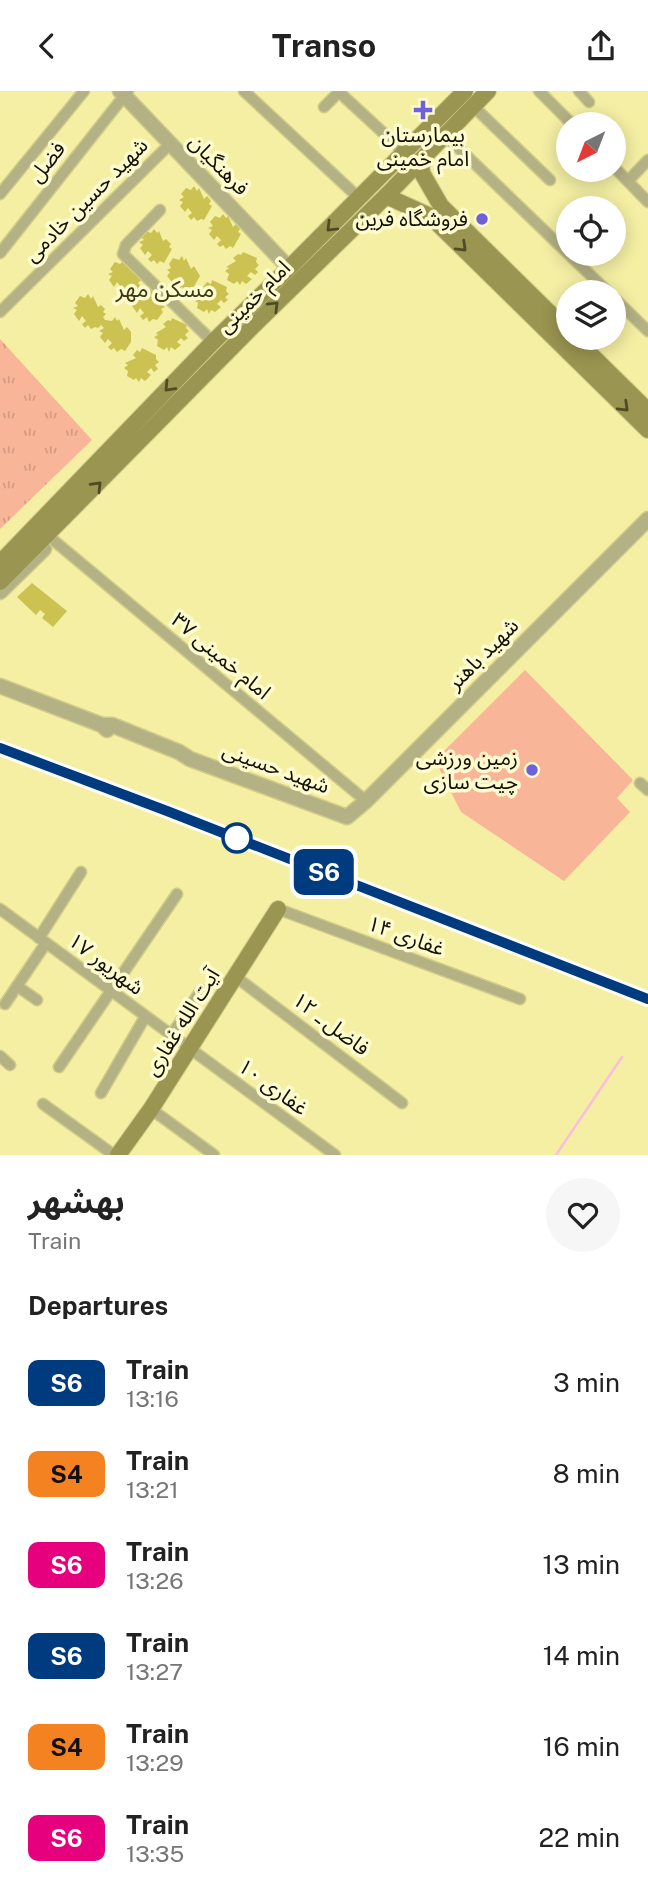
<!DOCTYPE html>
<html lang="en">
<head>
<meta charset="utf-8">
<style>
	body { margin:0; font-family:"Public Sans","Noto Sans Arabic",sans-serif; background:#f6f6f6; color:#222; height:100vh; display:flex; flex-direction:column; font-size:26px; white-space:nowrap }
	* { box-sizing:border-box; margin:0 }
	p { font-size:23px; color:#767676 }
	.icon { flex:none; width:38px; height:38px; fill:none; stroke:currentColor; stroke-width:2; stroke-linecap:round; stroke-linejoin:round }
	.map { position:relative; height:1064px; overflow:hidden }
	.details { display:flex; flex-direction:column; background:#fff; flex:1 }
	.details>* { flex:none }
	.badge { padding:0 14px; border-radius:10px; font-size:24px; line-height:46px }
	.needle { width:46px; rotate:222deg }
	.tools { position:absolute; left:556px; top:21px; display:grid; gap:14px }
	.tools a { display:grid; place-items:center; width:70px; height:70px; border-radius:50%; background:#fff; box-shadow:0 4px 18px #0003; font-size:35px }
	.map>.badge { position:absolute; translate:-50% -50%; box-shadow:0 0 0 4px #fff }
	h2 { padding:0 28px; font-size:26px; line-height:63px }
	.round { display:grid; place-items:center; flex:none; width:74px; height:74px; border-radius:37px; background:#f6f6f6 }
	.summary { display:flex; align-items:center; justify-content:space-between; height:119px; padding:0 28px }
	h1 { font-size:33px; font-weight:700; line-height:52px }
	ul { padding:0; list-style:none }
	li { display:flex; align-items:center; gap:21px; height:91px; padding:0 28px }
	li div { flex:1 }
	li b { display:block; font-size:26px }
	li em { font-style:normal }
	li .badge { min-width:77px; font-weight:700; text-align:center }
	header { display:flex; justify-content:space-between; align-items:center; height:91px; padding:0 28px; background:#fff; font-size:32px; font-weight:700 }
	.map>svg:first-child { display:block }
	.grass { fill:url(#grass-tufts) }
	.garden { fill:#f9b597 }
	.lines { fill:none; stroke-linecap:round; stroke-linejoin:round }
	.stream { stroke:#fabedf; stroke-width:2.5 }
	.building { fill:#cbc252 }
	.minor-casing { stroke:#d0cb89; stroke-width:13 }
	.tertiary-casing { stroke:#d0cb89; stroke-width:17 }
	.secondary-casing { stroke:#d0cb89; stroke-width:18 }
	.minor { stroke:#b4b185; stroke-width:10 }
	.tertiary { stroke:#b4b185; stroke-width:14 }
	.secondary { stroke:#9a9550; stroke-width:16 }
	.rail-casing { stroke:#353319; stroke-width:5 }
	.rail { stroke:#fdfbcf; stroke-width:2.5; stroke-dasharray:8; stroke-linecap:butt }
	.oneway { stroke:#4f4c24 }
	.line-casing { stroke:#fff; stroke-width:16 }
	.line { stroke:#003b80; stroke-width:10 }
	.poi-dot { fill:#6f60da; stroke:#fdfbcf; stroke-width:2.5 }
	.stop-dot { fill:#fff; stroke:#003b80; stroke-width:3.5 }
	.labels { text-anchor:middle; stroke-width:7; stroke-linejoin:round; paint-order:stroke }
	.poi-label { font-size:21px; fill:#121000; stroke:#fdfbcf; text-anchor:end }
	.street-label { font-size:21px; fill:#121000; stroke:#fdfbcf }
	.neighbourhood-label { font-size:23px; fill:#3c3912; stroke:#fdfbcf }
</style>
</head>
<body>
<header><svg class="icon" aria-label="back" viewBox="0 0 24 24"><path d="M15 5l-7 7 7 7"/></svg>Transo<svg class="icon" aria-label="share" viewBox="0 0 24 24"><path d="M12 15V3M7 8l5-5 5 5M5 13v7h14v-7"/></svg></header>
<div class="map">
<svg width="648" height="1064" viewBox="0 0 648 1064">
	<defs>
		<pattern id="grass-tufts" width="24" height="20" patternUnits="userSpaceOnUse" patternTransform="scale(1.75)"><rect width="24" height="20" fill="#f9b597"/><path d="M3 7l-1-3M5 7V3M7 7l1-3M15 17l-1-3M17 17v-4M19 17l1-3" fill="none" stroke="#d49b80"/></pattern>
	</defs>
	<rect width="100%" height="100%" fill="#f4efa3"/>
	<!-- grass -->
	<path class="grass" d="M 0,248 L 92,349 L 0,438 Z"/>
	<!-- garden -->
	<path class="garden" d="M 525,579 L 633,689 L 617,707 L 630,721 L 564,790 L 461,721 L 435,669 Z"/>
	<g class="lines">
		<!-- stream -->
		<path class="stream" d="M 556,1064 L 622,966"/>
	</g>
	<!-- building -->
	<g class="building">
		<path d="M 194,95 L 197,100 L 199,97 L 204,108 L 207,105 L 211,110 L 209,113 L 212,115 L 204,129 L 201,128 L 197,130 L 194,126 L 191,129 L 188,125 L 192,122 L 188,117 L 185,121 L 180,115 L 183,111 L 179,109 L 184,106 L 181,103 L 186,97 L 191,99 Z"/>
		<path d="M 223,123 L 226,127 L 228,125 L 233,136 L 236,133 L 240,138 L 238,141 L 241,143 L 233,157 L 230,155 L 226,158 L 223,154 L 220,156 L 217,153 L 221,149 L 217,145 L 214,149 L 209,143 L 212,139 L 208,137 L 213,135 L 210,131 L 215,125 L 220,127 Z"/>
		<path d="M 154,138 L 157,142 L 159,140 L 163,150 L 166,148 L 171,153 L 169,156 L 172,158 L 164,172 L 160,170 L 157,173 L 154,169 L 151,171 L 148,168 L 152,164 L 148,160 L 145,164 L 140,157 L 143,154 L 139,151 L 144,149 L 141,146 L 146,140 L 151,142 Z"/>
		<path d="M 243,161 L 257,167 L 256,171 L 259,174 L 255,178 L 258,181 L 255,184 L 251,181 L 247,185 L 252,188 L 246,193 L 242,190 L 240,194 L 237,190 L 234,193 L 227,189 L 229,183 L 225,180 L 229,177 L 226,176 L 236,170 L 233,167 L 238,163 L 241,164 Z"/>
		<path d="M 182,165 L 184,170 L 186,167 L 191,178 L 194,175 L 200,185 L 192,199 L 188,198 L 185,200 L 182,196 L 178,199 L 175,195 L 179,192 L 175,187 L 172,191 L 167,185 L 170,181 L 167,179 L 171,177 L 169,173 L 173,167 L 179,169 Z"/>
		<path d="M 123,170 L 126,174 L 128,171 L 133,182 L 136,180 L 140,184 L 138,187 L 141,189 L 138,192 L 140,194 L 138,197 L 144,199 L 147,196 L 149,200 L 151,197 L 155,203 L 153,205 L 156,208 L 159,206 L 163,211 L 161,213 L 165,216 L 161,218 L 163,221 L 157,229 L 153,228 L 149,231 L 147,226 L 143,229 L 140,225 L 144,222 L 140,217 L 137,222 L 132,215 L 135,212 L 131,209 L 136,207 L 134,203 L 130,202 L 126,204 L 123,200 L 120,203 L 117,199 L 121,196 L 117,191 L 114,196 L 109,189 L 112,185 L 108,183 L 113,181 L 110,178 L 115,171 L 120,173 Z"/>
		<path d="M 212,189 L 227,196 L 226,200 L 229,203 L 225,206 L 228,209 L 224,212 L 221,209 L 217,213 L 221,216 L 215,221 L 211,219 L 209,223 L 207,218 L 204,221 L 197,217 L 198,212 L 194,209 L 198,206 L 196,204 L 206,198 L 203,196 L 207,191 L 211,193 Z"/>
		<path d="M 88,203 L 91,208 L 93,205 L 98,216 L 101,214 L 105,218 L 103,221 L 106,223 L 103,226 L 105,229 L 112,230 L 115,226 L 117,230 L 119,228 L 124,239 L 127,236 L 131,241 L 131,251 L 125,260 L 121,258 L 117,261 L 114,257 L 111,259 L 108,256 L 112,252 L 108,248 L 105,252 L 100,246 L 103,242 L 99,240 L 104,237 L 101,234 L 98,237 L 95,236 L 91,238 L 88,234 L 85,237 L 82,233 L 86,230 L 82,225 L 79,230 L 74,223 L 77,219 L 73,217 L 78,215 L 75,212 L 80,205 L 85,207 Z"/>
		<path d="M 172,227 L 187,234 L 186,237 L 189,240 L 185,244 L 188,247 L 184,250 L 181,247 L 177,251 L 181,254 L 175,259 L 171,256 L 169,261 L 167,256 L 164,259 L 157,255 L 158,249 L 154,246 L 158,244 L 156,242 L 166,236 L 163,233 L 168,229 L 171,230 Z"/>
		<path d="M 142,257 L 156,264 L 156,268 L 159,271 L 155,274 L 158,278 L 154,281 L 151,277 L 147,281 L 151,284 L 145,290 L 141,287 L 139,291 L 136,287 L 134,289 L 127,285 L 128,280 L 124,277 L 128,274 L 125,272 L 136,267 L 133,264 L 137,259 L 140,261 Z"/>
		<path d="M 32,492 L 67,520 L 53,536 L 42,527 L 45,523 L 40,519 L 36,524 L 17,506 Z"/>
	</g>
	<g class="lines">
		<defs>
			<g id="minor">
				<path d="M 244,0 L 359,107"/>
				<path d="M 539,0 L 572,33"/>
				<path d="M 579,0 L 589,11"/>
				<path d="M 473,15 L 550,89"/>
				<path d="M 324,16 L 339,1 L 404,61"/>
				<path d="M 445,44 L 608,201"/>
				<path d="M 614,76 L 648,111"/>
				<path d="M 628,90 L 648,69"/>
				<path d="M 0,103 L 84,0"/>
				<path d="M 160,119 L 126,154 L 123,163 L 213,251"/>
				<path d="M 0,162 L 128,0"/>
				<path d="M 614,207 L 648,240"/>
				<path d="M 0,221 L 170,53"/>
				<path d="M 52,448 L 366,710"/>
				<path d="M 640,692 L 648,699"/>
				<path d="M 0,818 L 335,1064"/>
				<path d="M 278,818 L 520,908"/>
				<path d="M 39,847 L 81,781"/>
				<path d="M 236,886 L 402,1012"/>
				<path d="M 17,895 L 37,909"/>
				<path d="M 5,913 L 46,852"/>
				<path d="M 171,945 L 201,899"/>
				<path d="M 0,965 L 10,974"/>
				<path d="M 59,976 L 177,803"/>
				<path d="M 101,1002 L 145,926"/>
				<path d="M 43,1013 L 114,1064"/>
				<path d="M 151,1018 L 214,1064"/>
			</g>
			<g id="tertiary">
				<path d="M 120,0 L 289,177"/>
				<path d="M 0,501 L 44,458"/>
				<path d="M 0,595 L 102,634 L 107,639"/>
				<path d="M 102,634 L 112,634 L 179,661 L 190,668 L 347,726 L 366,710 L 648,428"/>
			</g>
			<g id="secondary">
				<path d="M 421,69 L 422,82 L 441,115 L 569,241"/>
				<path d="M 386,105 L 430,125 L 648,339"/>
				<path d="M 574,247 L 648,320"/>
				<path d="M 0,472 L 213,251 L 289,177 L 465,0"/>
				<path d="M 0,491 L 252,236 L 386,105 L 488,0"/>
				<path d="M 118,1064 L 151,1018 L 278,818"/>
			</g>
		</defs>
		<!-- minor casing -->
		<use href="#minor" class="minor-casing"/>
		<!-- tertiary casing -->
		<use href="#tertiary" class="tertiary-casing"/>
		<!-- secondary casing -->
		<use href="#secondary" class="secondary-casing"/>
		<!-- minor -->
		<use href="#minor" class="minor"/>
		<!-- tertiary -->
		<use href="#tertiary" class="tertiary"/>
		<!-- secondary -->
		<use href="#secondary" class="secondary"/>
		<defs>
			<path id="rail" d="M 0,657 L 168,720 L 648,908"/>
		</defs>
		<!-- rail casing -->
		<use href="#rail" class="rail-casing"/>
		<!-- rail -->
		<use href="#rail" class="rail"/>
	</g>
	<!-- one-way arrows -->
	<defs><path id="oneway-chevron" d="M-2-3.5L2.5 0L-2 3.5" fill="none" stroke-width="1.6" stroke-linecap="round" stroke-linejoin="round" transform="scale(1.75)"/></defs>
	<g class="oneway">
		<use href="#oneway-chevron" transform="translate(331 136) rotate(135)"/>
		<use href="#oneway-chevron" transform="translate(462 156) rotate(44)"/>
		<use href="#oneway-chevron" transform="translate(274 215) rotate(-44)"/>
		<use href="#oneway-chevron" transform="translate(169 296) rotate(134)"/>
		<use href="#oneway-chevron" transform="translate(624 316) rotate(44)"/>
		<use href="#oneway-chevron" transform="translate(97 395) rotate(-46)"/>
	</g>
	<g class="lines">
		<defs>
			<path id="line" d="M 0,657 L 167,720 L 648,908"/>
		</defs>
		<!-- line casing -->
		<use href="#line" class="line-casing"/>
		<!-- line -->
		<use href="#line" class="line"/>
	</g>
	<!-- markers -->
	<g class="poi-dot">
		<path d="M419.5 8.5h7v7h7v7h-7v7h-7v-7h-7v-7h7z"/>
		<circle cx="482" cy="128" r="7"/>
		<circle cx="532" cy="679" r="7"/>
	</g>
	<circle class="stop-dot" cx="237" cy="747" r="14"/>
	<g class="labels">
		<!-- poi labels -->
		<g class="poi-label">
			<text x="423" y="51" text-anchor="middle">بیمارستان<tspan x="423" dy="24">امام خمینی</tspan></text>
			<text x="468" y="135">فروشگاه فرین</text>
			<text x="518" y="674">زمین ورزشی<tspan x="518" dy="24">چیت سازی</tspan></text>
		</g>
		<!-- street labels -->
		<g class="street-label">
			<text transform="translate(47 71) rotate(-52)" y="7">فضل</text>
			<text transform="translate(219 74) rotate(46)" y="7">فرهنگیان</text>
			<text transform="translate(86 109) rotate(-45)" y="7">شهید حسین خادمی</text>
			<text transform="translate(254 206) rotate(-45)" y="7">امام خمینی</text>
			<text transform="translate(483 563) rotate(-45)" y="7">شهید باهنر</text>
			<text transform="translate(221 565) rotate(40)" y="7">امام خمینی ۳۷</text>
			<text transform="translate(276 677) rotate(20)" y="7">شهید حسینی</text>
			<text transform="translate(406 845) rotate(20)" y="7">غفاری ۱۴</text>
			<text transform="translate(106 873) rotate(37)" y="7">۱۷ شهریور</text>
			<text transform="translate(182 931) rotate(-58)" y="7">آیت الله غفاری</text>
			<text transform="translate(331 933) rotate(37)" y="7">فاضل ـ ۱۲</text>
			<text transform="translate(273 996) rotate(36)" y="7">غفاری ۱۰</text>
		</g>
		<!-- neighbourhood labels -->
		<g class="neighbourhood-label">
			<text x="165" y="206">مسکن مهر</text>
		</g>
	</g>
</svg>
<div class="tools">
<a><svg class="needle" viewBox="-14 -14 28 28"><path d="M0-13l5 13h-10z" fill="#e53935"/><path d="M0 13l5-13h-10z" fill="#767676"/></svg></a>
<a><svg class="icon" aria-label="locate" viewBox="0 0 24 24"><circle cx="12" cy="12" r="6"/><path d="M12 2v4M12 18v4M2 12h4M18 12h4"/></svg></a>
<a><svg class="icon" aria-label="layers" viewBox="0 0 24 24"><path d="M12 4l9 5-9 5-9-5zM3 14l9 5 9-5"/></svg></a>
</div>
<b class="badge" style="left:324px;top:781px;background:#003b80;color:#fff">S6</b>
</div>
<section class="details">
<div class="summary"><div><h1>بهشهر</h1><p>Train</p></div><a class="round"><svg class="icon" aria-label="heart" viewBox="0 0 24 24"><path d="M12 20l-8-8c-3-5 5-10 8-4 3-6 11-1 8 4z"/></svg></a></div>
<h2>Departures</h2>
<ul>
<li><span class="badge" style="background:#003b80;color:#fff">S6</span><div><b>Train</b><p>13:16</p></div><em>3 min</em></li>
<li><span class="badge" style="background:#f58220;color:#111">S4</span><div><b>Train</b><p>13:21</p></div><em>8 min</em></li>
<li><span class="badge" style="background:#e6007e;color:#fff">S6</span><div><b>Train</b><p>13:26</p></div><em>13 min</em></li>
<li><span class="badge" style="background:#003b80;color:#fff">S6</span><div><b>Train</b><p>13:27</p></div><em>14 min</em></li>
<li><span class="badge" style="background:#f58220;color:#111">S4</span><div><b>Train</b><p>13:29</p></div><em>16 min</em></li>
<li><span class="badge" style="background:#e6007e;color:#fff">S6</span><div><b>Train</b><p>13:35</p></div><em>22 min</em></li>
</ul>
</section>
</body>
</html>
